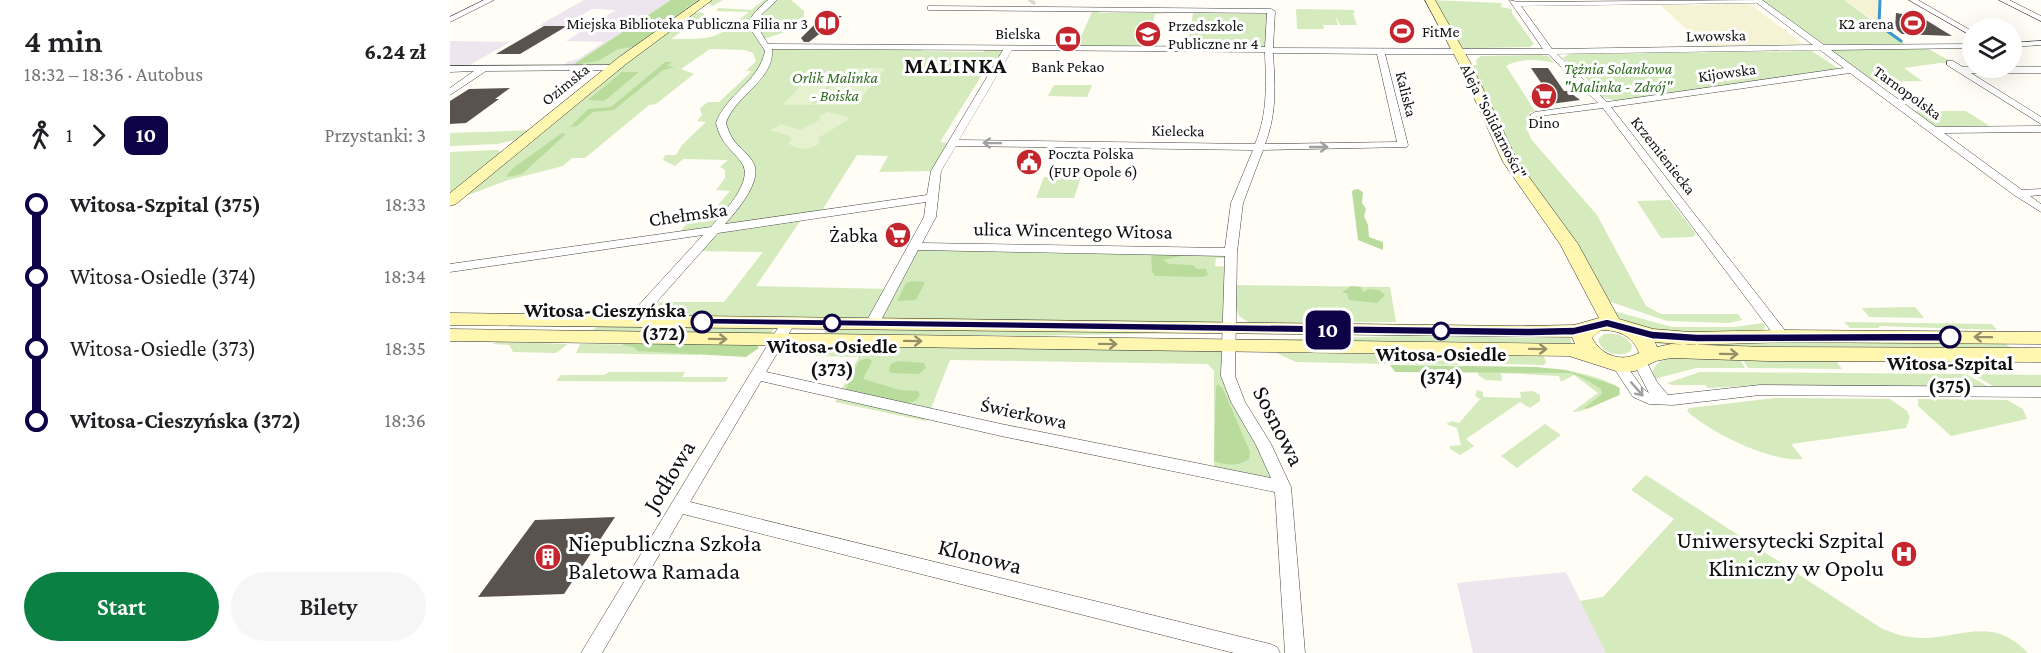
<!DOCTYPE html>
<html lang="pl">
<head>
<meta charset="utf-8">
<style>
	body { margin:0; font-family:"Crimson Pro",serif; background:#f6f6f6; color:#202124; height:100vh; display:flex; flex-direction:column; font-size:22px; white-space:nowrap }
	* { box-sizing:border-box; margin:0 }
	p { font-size:20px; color:#757577 }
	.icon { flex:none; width:33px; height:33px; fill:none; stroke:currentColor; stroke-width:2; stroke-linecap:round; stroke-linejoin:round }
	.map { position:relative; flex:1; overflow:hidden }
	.drawer { display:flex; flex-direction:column; background:#fff; width:450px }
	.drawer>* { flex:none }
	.badge { padding:0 12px; border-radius:9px; font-size:21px; line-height:39px }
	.tools { position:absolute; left:1512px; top:18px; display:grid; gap:12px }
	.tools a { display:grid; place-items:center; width:60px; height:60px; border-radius:50%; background:#fff; box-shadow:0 6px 24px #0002; font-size:30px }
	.map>.badge { position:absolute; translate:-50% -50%; box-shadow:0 0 0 3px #fff }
	.legs { display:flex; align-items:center; gap:9px; height:66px; padding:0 24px; font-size:20px }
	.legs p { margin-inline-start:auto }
	.headline { display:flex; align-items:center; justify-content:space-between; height:102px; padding:0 24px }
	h1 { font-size:33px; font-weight:600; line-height:45px }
	.action { display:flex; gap:12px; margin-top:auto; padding:12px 24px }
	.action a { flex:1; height:69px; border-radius:36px; background:#0b8043; color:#fff; font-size:24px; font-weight:600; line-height:69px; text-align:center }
	.action a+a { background:#f6f6f6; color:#202124 }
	ul { padding:0 24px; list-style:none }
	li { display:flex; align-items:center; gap:21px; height:72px; font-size:22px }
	li i { display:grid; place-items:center; width:9px; height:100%; margin:0 8px; background:currentColor }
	li i::after { content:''; width:15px; height:15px; margin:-8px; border:4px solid; border-radius:50%; background:#fff }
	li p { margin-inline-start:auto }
	li:first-child i { background:linear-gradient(#0000 50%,currentColor 0) }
	li:last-child i { background:linear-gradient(currentColor 50%,#0000 0) }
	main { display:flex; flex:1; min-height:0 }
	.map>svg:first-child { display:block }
	.industrial { fill:#eee6ef }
	.farmland { fill:#f6f3d4 }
	.green { fill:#d5ebbd }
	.forest { fill:#b9dc9c }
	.pitch { fill:#e6f2cf }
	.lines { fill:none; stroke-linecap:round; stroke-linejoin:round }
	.stream { stroke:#3f96cf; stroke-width:3 }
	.building { fill:#5a524d }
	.street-tunnel { stroke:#dbdad3; stroke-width:8; stroke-dasharray:8 4.5; stroke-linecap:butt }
	.street-casing { stroke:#444; stroke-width:1 }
	.secondary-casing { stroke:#333; stroke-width:1 }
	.street { fill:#fff; fill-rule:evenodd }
	.secondary { fill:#fff6b0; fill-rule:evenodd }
	.oneway { stroke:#a0a0a0 }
	.oneway2 { stroke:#948f68 }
	.line-1 { fill:#0e0347; stroke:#fff; stroke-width:1.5 }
	.stop-1-dot { fill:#fff; stroke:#0e0347; stroke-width:3 }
	.labels { text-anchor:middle; stroke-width:6; stroke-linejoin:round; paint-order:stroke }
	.far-poi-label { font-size:16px; fill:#111; stroke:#fff; text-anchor:start }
	.far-street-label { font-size:16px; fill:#111; stroke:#fff }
	.far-park-label { font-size:16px; font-style:italic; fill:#2f6b1f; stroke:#fff }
	.street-label { font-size:20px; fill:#111; stroke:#fff }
	.poi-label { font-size:20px; fill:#111; stroke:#fff; text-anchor:end }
	.stop-label { font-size:20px; font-weight:bold; fill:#111; stroke:#fff }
	.far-district-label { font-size:22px; font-weight:bold; letter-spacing:1.5px; fill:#111; stroke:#fff }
	.near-street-label { font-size:24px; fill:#111; stroke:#fff }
	.near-poi-label { font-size:24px; fill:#111; stroke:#fff; text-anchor:end }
</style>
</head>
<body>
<main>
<section class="drawer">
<div class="headline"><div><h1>4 min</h1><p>18:32 – 18:36 · Autobus</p></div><b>6.24 zł</b></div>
<div class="legs"><svg class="icon" aria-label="walk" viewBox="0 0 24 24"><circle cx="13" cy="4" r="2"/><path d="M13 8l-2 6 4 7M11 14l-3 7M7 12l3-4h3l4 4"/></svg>1<svg class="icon" aria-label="forward" viewBox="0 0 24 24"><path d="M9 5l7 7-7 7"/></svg><b class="badge" style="background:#0e0347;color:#fff">10</b><p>Przystanki: 3</p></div>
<ul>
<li><i style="color:#0e0347"></i><b>Witosa-Szpital (375)</b><p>18:33</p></li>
<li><i style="color:#0e0347"></i><span>Witosa-Osiedle (374)</span><p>18:34</p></li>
<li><i style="color:#0e0347"></i><span>Witosa-Osiedle (373)</span><p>18:35</p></li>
<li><i style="color:#0e0347"></i><b>Witosa-Cieszyńska (372)</b><p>18:36</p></li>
</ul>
<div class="action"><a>Start</a><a>Bilety</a></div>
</section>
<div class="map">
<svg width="1591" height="653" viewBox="0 0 1591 653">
	<rect width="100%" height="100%" fill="#fffdf5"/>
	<!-- industrial -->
	<g class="industrial">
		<path d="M 134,0 L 221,0 L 116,69 L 112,69 L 117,62 L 128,59 L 154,42 L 116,41 L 166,10 L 142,9 L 114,26 L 88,26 Z"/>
		<path d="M 0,41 L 60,42 L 13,69 L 0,69 Z"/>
		<path d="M 1116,572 L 1156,653 L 1023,653 L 1007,583 Z"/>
	</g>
	<!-- farmland -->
	<g class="farmland">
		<path d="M 1394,0 L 1430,0 L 1429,23 Z"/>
		<path d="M 1300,4 L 1353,44 L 1255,46 L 1210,5 Z"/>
	</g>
	<!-- green -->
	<g class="green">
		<path d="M 221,0 L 273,0 L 263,6 L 255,2 L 239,14 L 251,12 L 255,14 L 221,39 C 265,39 265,40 299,12 L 266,11 L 268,8 L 301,10 L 314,0 L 341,0 L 354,11 L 354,17 L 338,31 L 311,40 L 317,46 L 352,50 L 439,50 L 442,47 L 474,47 L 472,51 L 533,52 L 536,48 L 559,48 L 553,58 L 542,59 L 490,142 L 502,143 L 486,171 L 429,172 L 438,156 L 407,155 L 369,215 L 353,217 L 306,286 L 441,289 L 465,246 L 781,252 L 781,258 L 766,258 L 765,266 L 781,267 L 780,285 L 940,287 L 946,322 L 800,323 L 789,316 L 781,288 L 779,328 L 182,321 L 199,302 L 274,302 L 313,252 L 245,251 L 263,231 L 227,235 L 240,220 L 255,220 L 280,191 L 266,190 L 275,178 L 275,170 L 270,167 L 278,160 L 233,159 L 225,166 L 213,160 L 215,155 L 226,155 L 232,145 L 256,122 L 247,121 L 252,115 L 250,108 L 258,102 L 269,102 L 299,74 L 301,71 L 296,71 L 306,61 L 303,53 L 295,50 L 260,49 L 231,69 L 244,74 L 206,104 L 199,105 L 135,158 L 122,158 L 113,166 L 58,180 L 0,202 L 0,152 L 47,150 L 51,152 L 53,157 L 72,138 L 48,144 L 0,146 L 0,133 L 87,130 L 163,68 L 116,69 Z"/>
		<path d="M 981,0 L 1052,3 L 1051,7 L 1062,9 L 1062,13 L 1084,44 L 1080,47 L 1028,48 L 1009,52 Z"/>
		<path d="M 1309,0 L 1394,0 L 1455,44 L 1374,44 Z"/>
		<path d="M 846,9 L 904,10 L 905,13 L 903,13 L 907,25 L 890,25 L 885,15 L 888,25 L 873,25 L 874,29 L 847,29 Z"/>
		<path d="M 643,10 L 650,10 L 649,13 L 718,13 L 705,14 L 696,46 L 630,46 L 631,43 L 628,43 Z"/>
		<path d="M 743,13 L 818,14 L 816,50 L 737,47 Z"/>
		<path d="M 1473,46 L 1506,64 L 1490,63 L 1454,68 L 1472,81 L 1419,82 L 1370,48 Z"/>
		<path d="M 1362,51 L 1389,69 L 1166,101 L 1152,97 C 1141,81 1127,70 1113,58 L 1119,54 Z"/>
		<path d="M 1090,55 L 1098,56 L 1104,63 C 1090,59 1069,58 1056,66 L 1085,111 L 1079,113 L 1085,119 L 1106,117 L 1084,120 L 1076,126 L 1081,139 L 1147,215 L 1196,306 L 1211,314 L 1288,314 L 1292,320 L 1279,323 L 1217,321 L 1161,302 L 1155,302 L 1073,172 L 1020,65 L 1027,65 L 1026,60 L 1031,56 Z"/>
		<path d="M 604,85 L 642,85 L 637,97 L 598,96 Z"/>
		<path d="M 1459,111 L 1516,111 L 1544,129 L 1485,130 Z"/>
		<path d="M 594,177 L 631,177 L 624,198 L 586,198 Z"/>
		<path d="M 1220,200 L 1246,234 L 1242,237 L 1211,238 L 1187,201 Z"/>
		<path d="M 1465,307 L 1474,318 L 1419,317 L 1412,308 Z"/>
		<path d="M 1160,310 L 1222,327 L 1284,327 L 1314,323 L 1315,328 L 1310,332 C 1268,332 1191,341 1160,310 Z"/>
		<path d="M 1394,322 L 1542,324 L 1547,330 L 1430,326 L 1428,328 L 1400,328 Z"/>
		<path d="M 149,325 L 322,328 L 324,330 L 319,334 L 141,332 Z"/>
		<path d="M 377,329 L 738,333 L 571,336 L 373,334 Z"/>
		<path d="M 1154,334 C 1165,332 1175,335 1182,345 L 1181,351 C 1169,358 1151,354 1148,339 Z"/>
		<path d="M 958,336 L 1120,338 L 1122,344 L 801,340 Z"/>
		<path d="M 418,341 L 779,345 L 778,376 L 833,487 L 764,473 L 764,371 L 758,364 L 500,360 L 476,421 L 385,402 L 409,357 L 366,356 L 361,354 L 364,349 L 414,347 Z"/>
		<path d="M 1207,341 L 1281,344 L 1349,342 L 1556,344 L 1562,349 L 1261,347 L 1208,344 Z"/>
		<path d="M 46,342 L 118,344 L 106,353 L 63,352 L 59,345 L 43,344 Z"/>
		<path d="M 130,344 L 256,345 L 248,355 L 126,353 Z"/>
		<path d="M 826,353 L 936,354 L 938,364 L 846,362 Z"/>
		<path d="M 938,354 L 997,356 L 1009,365 L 940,364 Z"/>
		<path d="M 1049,354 L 1093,354 L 1096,362 L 1094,365 L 1052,364 Z"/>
		<path d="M 1223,358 L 1289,358 L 1295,368 L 1246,368 L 1204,379 C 1199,366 1211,359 1223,358 Z"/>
		<path d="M 1292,358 L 1385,360 L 1392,369 L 1298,368 Z"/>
		<path d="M 1026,368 C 1075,369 1126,363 1170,388 L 1170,395 L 1131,411 L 1122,412 L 1148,393 L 1124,375 L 1111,382 L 1109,376 L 1051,373 L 1052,381 L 1036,380 L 1029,376 Z"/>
		<path d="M 159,372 L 235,372 L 232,377 L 279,377 L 275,382 L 106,381 L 111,375 L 154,375 Z"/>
		<path d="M 1250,372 L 1516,374 L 1537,386 L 1312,385 L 1258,388 L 1255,385 L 1222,385 L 1217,383 Z"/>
		<path d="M 1522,374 L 1591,375 L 1591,387 L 1543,386 Z"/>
		<path d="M 1027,390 L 1033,392 L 1033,397 L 1071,398 L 1070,392 L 1083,391 L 1090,395 L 1090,401 L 1080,408 L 1070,402 L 1016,439 L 1024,446 L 1010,455 L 1000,449 L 1000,446 L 1011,445 L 1007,428 L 996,424 L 1002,421 L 1009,423 L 1030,399 L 1025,396 Z"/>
		<path d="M 1326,398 L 1440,399 L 1457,411 L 1460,417 L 1456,428 L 1341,444 L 1353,459 C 1322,463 1259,432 1237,411 L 1239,408 Z"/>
		<path d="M 1468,399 L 1557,400 L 1573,409 L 1577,419 L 1501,436 L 1468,406 Z"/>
		<path d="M 1095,424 L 1111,435 L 1067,468 L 1051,456 Z"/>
		<path d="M 1196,475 L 1431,628 C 1444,634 1458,638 1472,638 C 1514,637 1543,616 1578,653 L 1156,653 L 1130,601 L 1153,597 L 1224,519 L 1181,490 Z"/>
	</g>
	<!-- forest -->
	<g class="forest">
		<path d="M 221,0 L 247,0 L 183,47 L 168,49 L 148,61 L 123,65 Z"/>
		<path d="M 215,62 L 222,62 L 217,66 L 225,67 L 213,70 L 164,110 L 143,112 L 127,126 L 120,127 L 138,109 L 161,107 Z"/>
		<path d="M 172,72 L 189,72 L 158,98 L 153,101 L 138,100 Z"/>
		<path d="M 112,133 L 116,134 L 72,174 L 56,177 L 63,168 Z"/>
		<path d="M 908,189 L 913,192 L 912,203 L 916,209 L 914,216 L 918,225 L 919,237 L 933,242 L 933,250 L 908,240 L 902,192 L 903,190 Z"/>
		<path d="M 707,252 L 729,253 L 730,256 L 713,260 L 719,264 L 743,265 L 747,269 L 756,269 L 758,275 L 753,277 L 705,276 L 702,272 L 701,255 Z"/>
		<path d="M 462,281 L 475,282 L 466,300 L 447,301 L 456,283 Z"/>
		<path d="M 901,286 L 911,287 L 913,292 L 919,289 L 929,290 L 935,295 L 927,303 L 899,300 L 897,293 L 892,293 Z"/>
		<path d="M 177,342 L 306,344 L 309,348 L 296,357 L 188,351 L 184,347 L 172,345 Z"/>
		<path d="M 418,358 L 422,361 L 413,379 L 450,390 L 468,391 L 470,395 L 465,401 L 457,403 L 398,390 L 396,388 L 409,361 Z"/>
		<path d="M 448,361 L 474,363 L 476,368 L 469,374 L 441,373 L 439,370 L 441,364 Z"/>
		<path d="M 940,365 L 1086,367 L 1116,370 L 1164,385 L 1169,388 L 1169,395 L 1137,409 L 1134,408 L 1152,394 L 1151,389 L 1133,378 L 1121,373 L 945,372 Z"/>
		<path d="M 768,384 L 773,389 L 800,452 L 799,459 C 788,467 776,465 764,461 L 766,387 Z"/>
	</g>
	<!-- pitch -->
	<g class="pitch">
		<path d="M 397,68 L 435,68 L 406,105 L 364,105 Z"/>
		<path d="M 352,84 L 379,84 L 361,105 L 332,105 Z"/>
		<path d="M 378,112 L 397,117 L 398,120 L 368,138 L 370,143 C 361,150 347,151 338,143 L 342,139 L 340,136 L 320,130 L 331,124 L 350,130 L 371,119 L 368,117 Z"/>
	</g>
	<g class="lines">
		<!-- stream -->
		<path class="stream" d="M 1430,0 L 1429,25 L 1451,41"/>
	</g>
	<!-- building -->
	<g class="building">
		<path d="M 1446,13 L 1471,17 L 1502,36 L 1452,34 L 1445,28 Z"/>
		<path d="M 374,15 L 392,16 L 359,42 L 354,42 L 351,38 Z"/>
		<path d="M 94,26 L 117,26 L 70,54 L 46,54 Z"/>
		<path d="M 1081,68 L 1098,68 L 1114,91 L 1118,91 L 1130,100 L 1086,106 L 1080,96 L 1098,93 Z"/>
		<path d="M 60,88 L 45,99 L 49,99 L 16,123 L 0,124 L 0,101 L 19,89 Z"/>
		<path d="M 165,517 L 114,594 L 28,597 L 85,520 Z"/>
	</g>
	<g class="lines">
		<!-- street-tunnel -->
		<path class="street-tunnel" d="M 581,3 L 583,0"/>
		<defs>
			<g id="street">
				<path d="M 34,0 L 44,0 L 0,22 L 0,17 Z"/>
				<path d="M 318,0 L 327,0 L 312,14 L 308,28 L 318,44 L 815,47 L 817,13 L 478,10 L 478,6 L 481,6 L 821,9 L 825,11 L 823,48 L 1093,49 L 1059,0 L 1068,2 L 1312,0 L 1374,45 L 1522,44 L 1522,48 L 1381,50 L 1486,127 L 1591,126 L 1591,132 L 1494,133 L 1572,190 L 1591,189 L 1591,195 L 1580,196 L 1591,204 L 1591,212 L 1564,195 L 1400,73 L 1161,107 L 1337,333 L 1339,336 L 1337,339 L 1327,339 L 1153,108 L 1082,117 L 1080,115 L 1085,112 L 1148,103 L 1098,54 L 935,54 L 958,145 L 957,147 L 813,150 L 793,203 L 787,252 L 785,376 L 795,402 L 821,444 L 841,487 L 855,653 L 835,653 L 825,492 L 551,436 L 311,381 L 240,502 L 820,644 L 827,647 L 830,653 L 784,653 L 233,514 L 152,653 L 131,653 L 331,323 L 338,319 L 345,323 L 316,372 L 551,424 L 821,478 L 806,445 L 781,402 L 771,376 L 775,256 L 468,250 L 429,324 L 422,328 L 415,324 L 474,217 L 476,202 L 268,233 L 187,324 L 182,325 L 175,321 L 177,318 L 253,235 L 0,272 L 0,264 L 261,227 C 272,214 306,180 291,162 C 278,145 272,145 266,123 C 276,94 309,82 315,51 C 300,26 289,24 318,0 ZM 1307,3 L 1363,45 L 1102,49 L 1071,6 ZM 322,49 L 553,50 L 481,171 L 477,195 L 275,224 C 286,212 314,180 303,162 C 291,144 283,147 276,123 C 285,95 325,80 322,49 ZM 562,50 L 815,52 C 816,85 818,113 805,144 L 509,140 ZM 1370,50 L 1394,68 L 1157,102 L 1107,54 ZM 823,53 L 927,54 L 947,142 L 815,144 C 827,113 825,85 823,53 ZM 506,146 L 803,150 L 781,203 L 775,248 L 472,243 L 486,217 L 491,171 Z"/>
				<path d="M 1459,0 L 1468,0 L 1522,31 L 1522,36 Z"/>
				<path d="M 1549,0 L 1559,0 L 1591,16 L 1591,21 Z"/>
				<path d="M 1591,41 L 1591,45 L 1562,47 L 1562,43 Z"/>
				<path d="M 1497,61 L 1503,61 L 1513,67 L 1591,67 L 1591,73 L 1521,73 L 1591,117 L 1591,124 L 1497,65 Z"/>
				<path d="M 164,65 L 167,66 L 167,70 L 36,71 L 0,95 L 0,88 L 24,71 L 0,72 L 0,66 Z"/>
				<path d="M 1190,357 L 1195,359 L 1207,382 L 1218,395 L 1310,385 L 1591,387 L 1591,397 L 1310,395 L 1223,405 L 1199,404 L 1183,397 L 1162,365 L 1164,362 L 1174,362 L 1193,389 L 1199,393 L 1183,362 Z"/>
			</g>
			<g id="secondary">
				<path d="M 250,0 L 262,0 L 176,64 L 6,204 L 0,206 L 0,193 L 168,58 Z"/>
				<path d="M 975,0 L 985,0 L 1020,62 L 1068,162 L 1128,244 L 1169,319 L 1203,329 L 1240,332 L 1335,330 L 1591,332 L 1591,344 L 1335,342 L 1240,345 L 1205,342 L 1207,347 L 1221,344 L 1318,347 L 1591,348 L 1591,362 L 1318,361 L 1221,358 L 1206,361 L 1185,371 L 1169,372 L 1119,356 L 0,341 L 0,329 L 1125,344 L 1122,337 L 0,325 L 0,313 L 1069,326 L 1124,325 L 1149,318 L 1110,244 L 1053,162 L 1008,62 ZM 1151,330 C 1169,330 1183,336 1189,353 C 1171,363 1151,355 1142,338 Z"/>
			</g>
		</defs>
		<!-- street casing -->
		<use href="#street" class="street-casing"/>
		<!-- secondary casing -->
		<use href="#secondary" class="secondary-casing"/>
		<!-- street -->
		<use href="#street" class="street"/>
		<!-- secondary -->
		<use href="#secondary" class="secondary"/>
	</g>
	<!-- one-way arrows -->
	<defs><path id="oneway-shaft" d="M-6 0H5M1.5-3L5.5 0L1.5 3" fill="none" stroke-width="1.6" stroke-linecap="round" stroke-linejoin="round" transform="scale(1.5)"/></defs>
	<g class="oneway">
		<use href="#oneway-shaft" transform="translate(542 143) rotate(-179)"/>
		<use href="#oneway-shaft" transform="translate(869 147)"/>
		<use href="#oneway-shaft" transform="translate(1187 389) rotate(49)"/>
	</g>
	<g class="oneway2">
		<use href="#oneway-shaft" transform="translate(1533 337) rotate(-179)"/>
		<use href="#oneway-shaft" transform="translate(268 339) rotate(1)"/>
		<use href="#oneway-shaft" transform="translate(463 341) rotate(1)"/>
		<use href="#oneway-shaft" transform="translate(658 344) rotate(1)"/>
		<use href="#oneway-shaft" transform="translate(1088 349) rotate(1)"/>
		<use href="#oneway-shaft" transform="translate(1279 354) rotate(1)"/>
	</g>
	<!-- line-1 -->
	<path class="line-1" d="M 252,318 L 1081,328 L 1124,327 L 1157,319 L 1202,331 L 1247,334 L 1500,333 L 1505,337 L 1500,341 L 1247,342 L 1202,339 L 1157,327 L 1124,335 L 1081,336 L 248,324 L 246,322 Z"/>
	<!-- icons -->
	<defs>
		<symbol id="library-disc" viewBox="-11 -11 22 22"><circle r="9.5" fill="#c4262e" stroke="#fff"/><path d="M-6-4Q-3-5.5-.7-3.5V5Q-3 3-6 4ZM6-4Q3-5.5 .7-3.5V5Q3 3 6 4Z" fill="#fff"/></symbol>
		<symbol id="stadium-disc" viewBox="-11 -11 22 22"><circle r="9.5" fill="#c4262e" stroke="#fff"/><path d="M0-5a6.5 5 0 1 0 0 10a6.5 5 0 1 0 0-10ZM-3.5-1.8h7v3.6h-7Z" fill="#fff"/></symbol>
		<symbol id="school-disc" viewBox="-11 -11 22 22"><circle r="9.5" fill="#c4262e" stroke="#fff"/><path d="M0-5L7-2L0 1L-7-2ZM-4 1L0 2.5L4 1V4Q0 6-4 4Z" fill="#fff"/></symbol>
		<symbol id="bank-disc" viewBox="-11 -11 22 22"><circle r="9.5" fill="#c4262e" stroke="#fff"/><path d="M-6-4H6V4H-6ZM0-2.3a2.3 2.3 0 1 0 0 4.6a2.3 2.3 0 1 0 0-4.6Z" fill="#fff"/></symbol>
		<symbol id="supermarket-disc" viewBox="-11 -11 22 22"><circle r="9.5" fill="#c4262e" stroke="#fff"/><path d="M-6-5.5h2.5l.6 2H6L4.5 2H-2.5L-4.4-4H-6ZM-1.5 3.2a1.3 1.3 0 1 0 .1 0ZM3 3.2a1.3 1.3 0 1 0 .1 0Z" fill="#fff"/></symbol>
		<symbol id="civic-disc" viewBox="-11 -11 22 22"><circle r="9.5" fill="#c4262e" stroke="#fff"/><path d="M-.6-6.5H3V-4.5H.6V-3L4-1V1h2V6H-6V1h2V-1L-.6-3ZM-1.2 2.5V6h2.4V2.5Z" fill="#fff"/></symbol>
		<symbol id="hospital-disc" viewBox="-11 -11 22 22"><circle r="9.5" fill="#c4262e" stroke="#fff"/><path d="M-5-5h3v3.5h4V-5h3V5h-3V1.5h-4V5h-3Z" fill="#fff"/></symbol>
		<symbol id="building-disc" viewBox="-11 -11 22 22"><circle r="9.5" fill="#c4262e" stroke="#fff"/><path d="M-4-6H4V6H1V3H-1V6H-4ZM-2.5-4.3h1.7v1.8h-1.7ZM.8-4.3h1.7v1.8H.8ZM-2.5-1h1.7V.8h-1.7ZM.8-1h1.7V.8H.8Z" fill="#fff"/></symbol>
	</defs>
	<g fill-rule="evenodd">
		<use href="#library-disc" x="362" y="8" width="30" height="30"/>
		<use href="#stadium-disc" x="1448" y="8" width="30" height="30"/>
		<use href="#stadium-disc" x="937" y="16" width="30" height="30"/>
		<use href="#school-disc" x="683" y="19" width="30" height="30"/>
		<use href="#bank-disc" x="603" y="24" width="30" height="30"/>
		<use href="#supermarket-disc" x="1079" y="81" width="30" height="30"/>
		<use href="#civic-disc" x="564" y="147" width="30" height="30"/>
		<use href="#supermarket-disc" x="433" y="220" width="30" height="30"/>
		<use href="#hospital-disc" x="1439" y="539" width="30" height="30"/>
		<use href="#building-disc" x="83" y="542" width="30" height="30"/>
	</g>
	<!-- markers -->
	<g class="stop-1-dot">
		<circle cx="252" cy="322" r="10"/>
		<circle cx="382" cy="323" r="8"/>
		<circle cx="991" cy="331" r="8"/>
		<circle cx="1500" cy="337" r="10"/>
	</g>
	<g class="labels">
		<!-- far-poi labels -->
		<g class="far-poi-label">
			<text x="358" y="29" text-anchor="end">Miejska Biblioteka Publiczna Filia nr 3</text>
			<text x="1444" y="29" text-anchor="end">K2 arena</text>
			<text x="718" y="31">Przedszkole<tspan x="718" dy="18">Publiczne nr 4</tspan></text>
			<text x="972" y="37">FitMe</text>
			<text x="618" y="72" text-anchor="middle">Bank Pekao</text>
			<text x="1094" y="128" text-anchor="middle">Dino</text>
			<text x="598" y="159">Poczta Polska<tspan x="598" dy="18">(FUP Opole 6)</tspan></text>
		</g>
		<!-- far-street labels -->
		<g class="far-street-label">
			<text x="568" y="39">Bielska</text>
			<text transform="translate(1266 35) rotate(-1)" y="6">Lwowska</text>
			<text transform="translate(1277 72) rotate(-8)" y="6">Kijowska</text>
			<text transform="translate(115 84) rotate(-39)" y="6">Ozimska</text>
			<text transform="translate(1458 92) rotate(36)" y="6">Tarnopolska</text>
			<text transform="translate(957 94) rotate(76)" y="6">Kaliska</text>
			<text transform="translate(1044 121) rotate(63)" y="6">Aleja "Solidarności"</text>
			<text transform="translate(728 130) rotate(1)" y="6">Kielecka</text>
			<text transform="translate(1214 155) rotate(52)" y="6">Krzemieniecka</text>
		</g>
		<!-- far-park labels -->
		<g class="far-park-label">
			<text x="1168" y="74">Tężnia Solankowa<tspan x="1168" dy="18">"Malinka - Zdrój"</tspan></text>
			<text x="385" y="83">Orlik Malinka<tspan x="385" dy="18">- Boiska</tspan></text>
		</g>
		<!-- street labels -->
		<g class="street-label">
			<text transform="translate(238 214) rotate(-8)" y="7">Chełmska</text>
			<text transform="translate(623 230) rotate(1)" y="7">ulica Wincentego Witosa</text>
			<text transform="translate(574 413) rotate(12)" y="7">Świerkowa</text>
		</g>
		<!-- poi labels -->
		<g class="poi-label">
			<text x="428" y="242">Żabka</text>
		</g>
		<!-- stop labels -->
		<g class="stop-label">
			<text x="236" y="317" text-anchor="end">Witosa-Cieszyńska<tspan x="236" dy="23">(372)</tspan></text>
			<text x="382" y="353">Witosa-Osiedle<tspan x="382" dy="23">(373)</tspan></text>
			<text x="991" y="361">Witosa-Osiedle<tspan x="991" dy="23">(374)</tspan></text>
			<text x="1500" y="370">Witosa-Szpital<tspan x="1500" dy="23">(375)</tspan></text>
		</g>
		<!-- far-district labels -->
		<g class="far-district-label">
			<text x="506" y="73">MALINKA</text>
		</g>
		<!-- near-street labels -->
		<g class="near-street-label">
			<text transform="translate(829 426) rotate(63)" y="8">Sosnowa</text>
			<text transform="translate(219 476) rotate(-59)" y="8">Jodłowa</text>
			<text transform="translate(530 556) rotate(14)" y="8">Klonowa</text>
		</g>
		<!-- near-poi labels -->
		<g class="near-poi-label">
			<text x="1434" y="548">Uniwersytecki Szpital<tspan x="1434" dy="28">Kliniczny w Opolu</tspan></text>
			<text x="118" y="551" text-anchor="start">Niepubliczna Szkoła<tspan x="118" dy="28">Baletowa Ramada</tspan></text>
		</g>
	</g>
</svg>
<div class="tools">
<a><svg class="icon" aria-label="layers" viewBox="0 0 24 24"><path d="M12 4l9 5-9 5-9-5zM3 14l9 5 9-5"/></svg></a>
</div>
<b class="badge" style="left:878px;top:330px;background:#0e0347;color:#fff">10</b>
</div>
</main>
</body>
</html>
